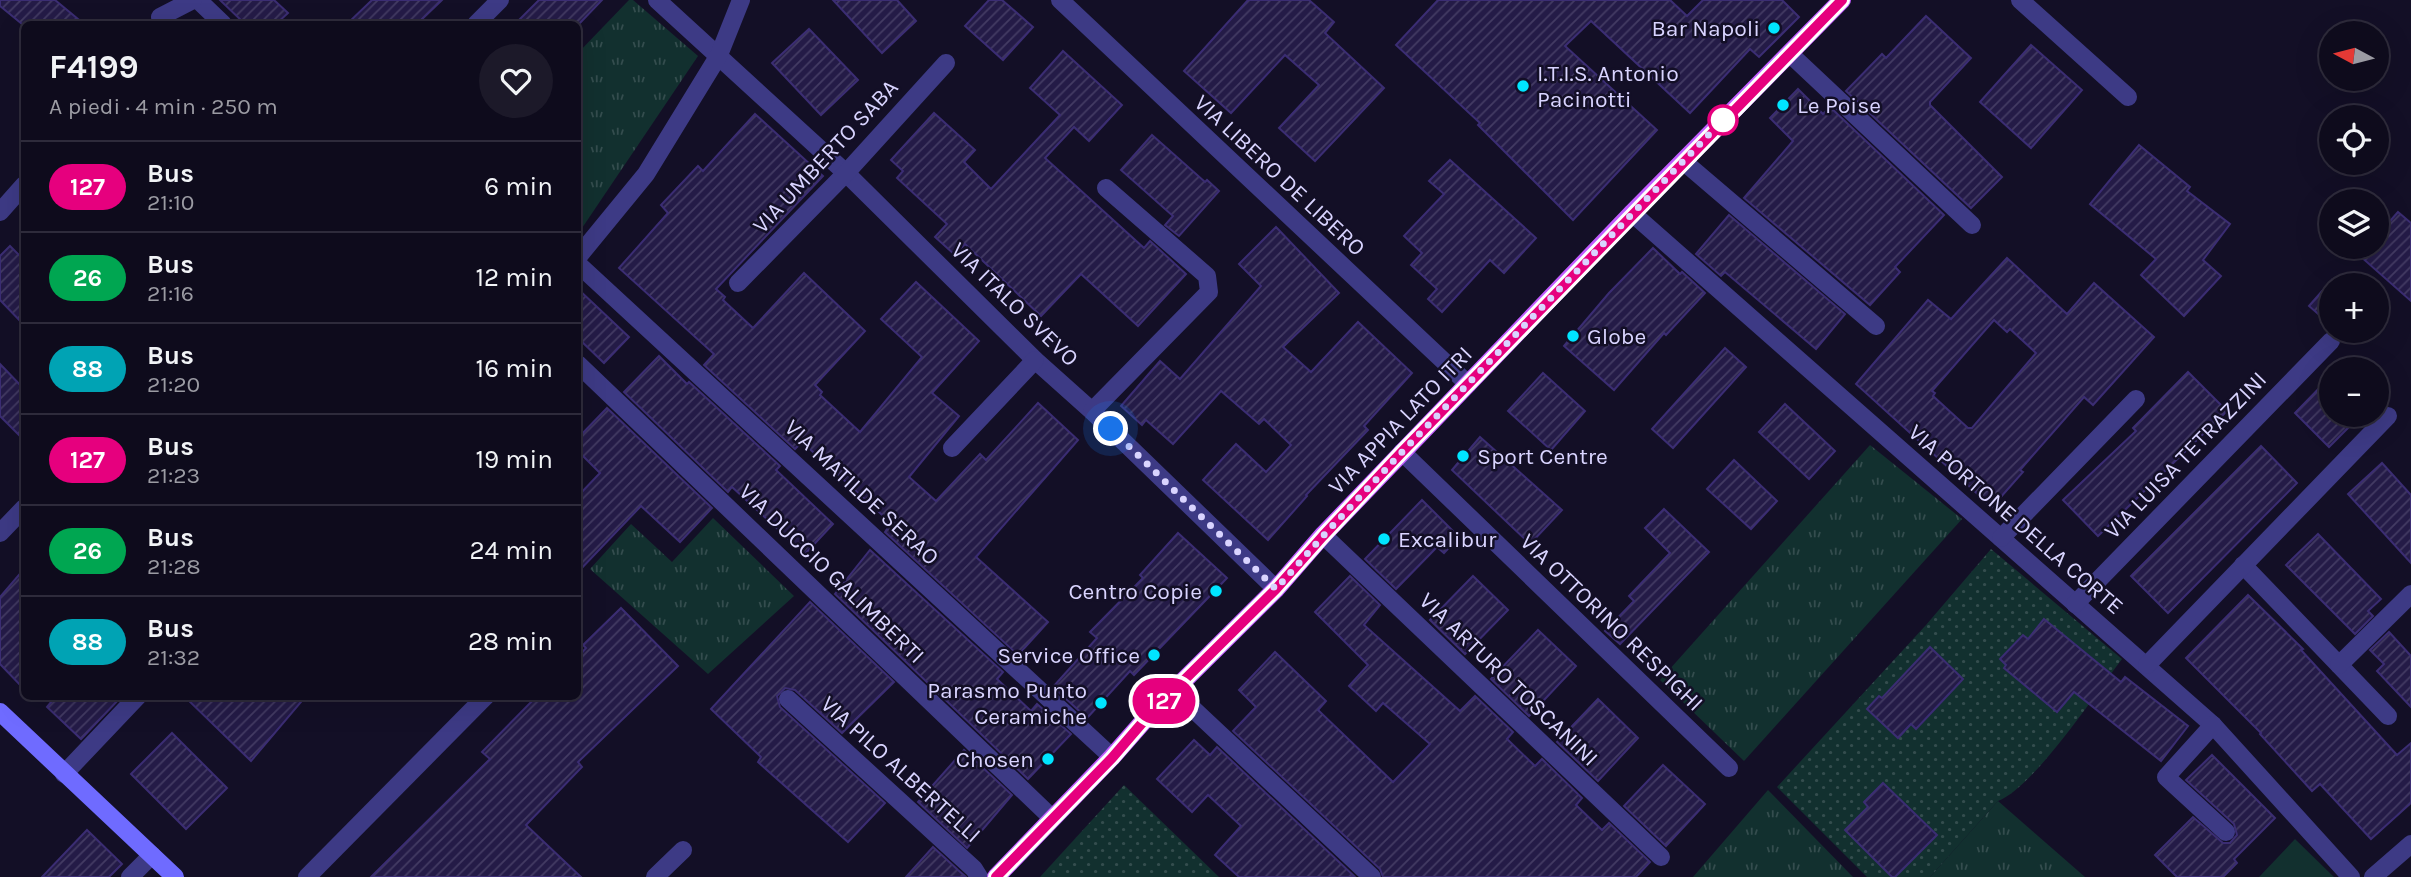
<!DOCTYPE html>
<html lang="it">
<head>
<meta charset="utf-8">
<style>
	body { margin:0; font-family:Karla,sans-serif; background:#1c1929; color:#f1f3f6; height:100vh; display:flex; flex-direction:column; font-size:26px; white-space:nowrap }
	* { box-sizing:border-box; margin:0 }
	p { font-size:23px; color:#9b9ba3 }
	.icon { flex:none; width:38px; height:38px; fill:none; stroke:currentColor; stroke-width:2; stroke-linecap:round; stroke-linejoin:round }
	.map { position:relative; flex:1; overflow:hidden }
	.side { position:absolute; left:21px; top:21px; width:560px; height:679px; display:flex; flex-direction:column; background:#0e0b1c; border-radius:10px; box-shadow:0 7px 28px #0002,0 0 0 2px #2e2b3b }
	.side>* { flex:none }
	.badge { padding:0 14px; border-radius:23px; font-size:24px; line-height:46px }
	.needle { width:46px; rotate:277deg }
	.controls { position:absolute; left:2319px; top:21px; display:grid; gap:14px }
	.controls a { display:grid; place-items:center; width:70px; height:70px; border-radius:50%; background:#0e0b1c; box-shadow:0 7px 28px #0002,0 0 0 2px #2e2b3b; font-size:35px }
	.you { position:absolute; width:35px; height:35px; margin:-18px; border:5px solid #fff; border-radius:50%; background:#1a73e8; box-shadow:0 0 0 10px #1a73e833 }
	.map>.badge { position:absolute; translate:-50% -50%; box-shadow:0 0 0 4px #fff }
	.round { display:grid; place-items:center; flex:none; width:74px; height:74px; border-radius:37px; background:#1c1929 }
	.overview { display:flex; align-items:center; justify-content:space-between; height:119px; padding:0 28px }
	h1 { font-size:33px; font-weight:700; line-height:52px }
	ul { padding:0; list-style:none }
	li { display:flex; align-items:center; gap:21px; height:91px; padding:0 28px; border-top:2px solid #2e2b3b }
	li div { flex:1 }
	li b { display:block; font-size:26px }
	li em { font-style:normal }
	li .badge { min-width:77px; font-weight:700; text-align:center }
	.map>svg:first-child { display:block }
	.grass { fill:url(#grass-tufts) }
	.garden { fill:url(#garden-dots); fill-rule:evenodd }
	.pitch { fill:#12302f }
	.building { fill:url(#building-hatch); stroke:#3b2d73; stroke-width:2; fill-rule:evenodd }
	.lines { fill:none; stroke-linecap:round; stroke-linejoin:round }
	.street { stroke:#3d3a85; stroke-width:18 }
	.secondary { stroke:#6f6bff; stroke-width:18 }
	.primary { stroke:#c25bff; stroke-width:18 }
	.line-casing { stroke:#fff; stroke-width:16 }
	.line { stroke:#e6007e; stroke-width:10 }
	.walk { stroke:#d9d4ff; stroke-width:7; stroke-dasharray:0 12.6 }
	.poi-dot { fill:#00e5ff; stroke:#130f26; stroke-width:2.5 }
	.stop-dot { fill:#fff; stroke:#e6007e; stroke-width:3.5 }
	.labels { text-anchor:middle; stroke-width:5; stroke-linejoin:round; paint-order:stroke }
	.poi-label { font-size:23px; fill:#d9d4ff; stroke:#130f26; text-anchor:end }
	.street-label { font-size:23px; fill:#d9d4ff; stroke:#130f26 }
</style>
</head>
<body>
<div class="map">
<svg width="2411" height="877" viewBox="0 0 2411 877">
	<defs>
		<pattern id="grass-tufts" width="24" height="20" patternUnits="userSpaceOnUse" patternTransform="scale(1.75)"><rect width="24" height="20" fill="#12302f"/><path d="M3 7l-1-3M5 7V3M7 7l1-3M15 17l-1-3M17 17v-4M19 17l1-3" fill="none" stroke="#344d4e"/></pattern>
		<pattern id="garden-dots" width="8" height="8" patternUnits="userSpaceOnUse" patternTransform="scale(1.75)"><rect width="8" height="8" fill="#12302f"/><path d="M2 2h.1M6 6h.1" fill="none" stroke="#344d4e" stroke-width="1.8" stroke-linecap="round"/></pattern>
		<pattern id="building-hatch" width="6" height="6" patternUnits="userSpaceOnUse" patternTransform="scale(1.75)"><rect width="6" height="6" fill="#241b47"/><path d="M-1 1l2-2M0 6l6-6M5 7l2-2" fill="none" stroke="#433b63"/></pattern>
	</defs>
	<rect width="100%" height="100%" fill="#130f26"/>
	<!-- grass -->
	<g class="grass">
		<path d="M 629,0 L 633,0 L 698,56 L 578,234 L 578,53 Z"/>
		<path d="M 1870,445 L 1962,519 L 1744,761 L 1660,680 Z"/>
		<path d="M 713,518 L 794,596 L 708,674 L 590,569 L 631,524 L 672,562 Z"/>
		<path d="M 1768,790 L 1853,877 L 1854,877 L 1693,877 Z"/>
		<path d="M 1998,801 L 2085,877 L 1930,877 Z"/>
	</g>
	<!-- garden -->
	<g class="garden">
		<path d="M 1991,549 L 2122,659 C 2096,693 2034,787 1998,801 L 1930,877 L 1895,877 L 1937,835 L 1883,783 L 1864,802 L 1868,807 L 1845,830 L 1892,877 L 1867,877 L 1777,787 L 1926,625 ZM 2044,619 L 2097,663 L 2057,712 L 2004,669 L 2006,665 L 2000,659 L 2023,635 L 2028,639 ZM 1930,647 L 1963,679 L 1917,729 L 1911,724 L 1898,738 L 1867,709 L 1882,698 Z"/>
		<path d="M 1124,785 L 1219,877 L 1040,877 Z"/>
	</g>
	<!-- pitch -->
	<path class="pitch" d="M 2295,839 L 2334,877 L 2259,877 Z"/>
	<!-- building -->
	<g class="building">
		<path d="M 0,0 L 55,0 L 84,24 L 22,24 L 0,6 Z"/>
		<path d="M 220,0 L 274,0 L 288,13 L 276,24 L 245,24 Z"/>
		<path d="M 372,0 L 442,0 L 417,24 L 347,24 Z"/>
		<path d="M 539,0 L 602,0 L 579,24 L 515,24 Z"/>
		<path d="M 833,0 L 897,0 L 916,21 L 882,53 Z"/>
		<path d="M 989,0 L 1002,0 L 1033,27 L 1003,60 L 965,26 Z"/>
		<path d="M 1248,0 L 1309,0 L 1334,22 L 1325,33 L 1384,88 L 1315,161 L 1279,128 L 1319,85 L 1285,55 L 1231,113 L 1184,71 Z"/>
		<path d="M 1438,0 L 1670,0 L 1687,16 L 1703,0 L 1782,0 L 1799,17 L 1759,57 L 1750,49 L 1690,113 L 1591,21 L 1565,46 L 1657,130 L 1573,220 L 1478,125 L 1480,123 L 1396,45 Z"/>
		<path d="M 1926,16 L 1971,58 L 1930,102 L 1930,105 L 2002,177 L 1971,208 L 1846,91 L 1882,54 L 1886,58 Z"/>
		<path d="M 809,29 L 858,80 L 821,115 L 772,63 Z"/>
		<path d="M 2031,45 L 2082,90 L 2031,148 L 1980,102 Z"/>
		<path d="M 1063,51 L 1122,105 L 1089,141 L 1074,127 L 1045,158 L 1144,248 L 1150,241 L 1186,274 L 1138,326 L 1081,274 L 1041,316 L 965,244 L 955,255 L 935,237 L 947,224 L 897,178 L 903,171 L 891,160 L 934,113 L 975,150 L 964,162 L 991,189 L 1060,115 L 1030,88 Z"/>
		<path d="M 1798,89 L 1823,114 L 1830,107 L 1944,215 L 1895,267 L 1900,272 L 1870,305 L 1744,198 L 1793,141 L 1770,118 Z"/>
		<path d="M 755,114 L 823,176 L 716,289 L 725,297 L 723,300 L 753,328 L 804,273 L 865,331 L 815,385 L 822,392 L 820,395 L 860,432 L 922,357 L 881,319 L 916,282 L 979,341 L 932,393 L 959,416 L 909,477 L 936,501 L 980,454 L 986,460 L 1038,403 L 1078,440 L 976,557 L 1048,622 L 1018,655 L 885,532 L 891,523 L 802,442 L 795,449 L 704,365 L 714,354 L 619,268 L 668,213 L 661,205 L 698,166 L 703,171 Z"/>
		<path d="M 1152,135 L 1205,182 L 1207,180 L 1219,191 L 1179,236 L 1165,225 L 1173,216 L 1121,170 Z"/>
		<path d="M 2139,145 L 2190,187 L 2187,191 L 2230,224 L 2203,260 L 2221,276 L 2184,316 L 2141,275 L 2156,259 L 2090,204 Z"/>
		<path d="M 1450,160 L 1536,238 L 1504,273 L 1490,260 L 1442,312 L 1428,299 L 1437,289 L 1411,265 L 1422,253 L 1404,236 L 1444,194 L 1429,181 Z"/>
		<path d="M 2398,212 L 2411,223 L 2411,301 L 2360,256 L 2368,247 L 2376,247 L 2376,237 Z"/>
		<path d="M 1729,215 L 1845,314 L 1816,349 L 1725,272 L 1721,276 L 1696,254 Z"/>
		<path d="M 1276,227 L 1339,293 L 1283,347 L 1311,372 L 1358,322 L 1412,373 L 1364,426 L 1368,430 L 1306,495 L 1307,496 L 1268,540 L 1203,480 L 1236,444 L 1266,472 L 1291,445 L 1264,419 L 1259,424 L 1221,391 L 1173,444 L 1146,420 L 1142,425 L 1121,406 L 1160,361 L 1180,379 L 1261,286 L 1239,264 Z"/>
		<path d="M 10,246 L 24,260 L 24,325 L 0,300 L 0,256 Z"/>
		<path d="M 1653,248 L 1680,274 L 1682,272 L 1705,293 L 1666,335 L 1664,333 L 1614,390 L 1564,346 L 1609,293 Z"/>
		<path d="M 2007,258 L 2067,314 L 2094,283 L 2154,337 L 2093,405 L 2084,397 L 2020,470 L 2023,472 L 1992,507 L 1856,384 L 1928,300 L 1951,319 ZM 1994,320 L 2007,332 L 2010,329 L 2036,353 L 1972,428 L 1968,428 L 1933,396 L 1935,393 L 1932,391 Z"/>
		<path d="M 2331,281 L 2331,325 L 2309,306 Z"/>
		<path d="M 578,289 L 629,337 L 604,363 L 578,338 Z"/>
		<path d="M 1725,348 L 1746,367 L 1673,448 L 1652,429 Z"/>
		<path d="M 659,356 L 687,384 L 689,382 L 780,466 L 776,470 L 833,524 L 805,554 L 732,487 L 728,492 L 624,392 Z"/>
		<path d="M 0,364 L 24,389 L 24,440 L 0,416 Z"/>
		<path d="M 2188,372 L 2227,411 L 2098,536 L 2063,500 L 2136,431 L 2133,428 Z"/>
		<path d="M 1543,373 L 1585,411 L 1551,450 L 1508,411 Z"/>
		<path d="M 2331,376 L 2331,415 L 2361,415 L 2329,447 L 2295,413 Z"/>
		<path d="M 1785,404 L 1835,451 L 1809,479 L 1759,432 Z"/>
		<path d="M 607,408 L 712,508 L 680,542 L 641,506 L 578,572 L 578,496 L 600,473 L 578,451 L 578,438 Z"/>
		<path d="M 1480,437 L 1562,510 L 1530,544 L 1452,470 Z"/>
		<path d="M 2261,446 L 2297,483 L 2168,613 L 2131,576 Z"/>
		<path d="M 1734,460 L 1777,501 L 1751,529 L 1707,489 Z"/>
		<path d="M 2382,463 L 2411,495 L 2411,563 L 2348,494 Z"/>
		<path d="M 1422,500 L 1459,537 L 1444,553 L 1437,547 L 1396,589 L 1365,559 Z"/>
		<path d="M 1664,509 L 1709,552 L 1620,644 L 1605,631 L 1634,601 L 1629,596 L 1670,553 L 1645,528 Z"/>
		<path d="M 1178,533 L 1227,578 L 1134,675 L 1130,671 L 1087,718 L 1053,687 L 1097,638 L 1090,632 L 1143,578 L 1140,575 Z"/>
		<path d="M 2318,534 L 2381,599 L 2368,611 L 2373,616 L 2355,634 L 2286,565 Z"/>
		<path d="M 870,550 L 1003,672 L 997,679 L 1031,711 L 1037,704 L 1071,734 L 1028,779 L 835,594 Z"/>
		<path d="M 24,569 L 24,689 L 0,664 L 0,597 Z"/>
		<path d="M 1350,576 L 1380,605 L 1364,625 L 1460,711 L 1475,696 L 1513,732 L 1507,739 L 1535,766 L 1542,759 L 1582,798 L 1576,805 L 1602,830 L 1609,823 L 1650,862 L 1636,877 L 1383,877 L 1380,869 L 1233,731 L 1256,707 L 1239,690 L 1275,652 L 1326,701 L 1318,710 L 1393,782 L 1430,744 L 1383,703 L 1376,711 L 1349,686 L 1368,665 L 1315,612 Z"/>
		<path d="M 1473,576 L 1508,610 L 1465,654 L 1430,620 Z"/>
		<path d="M 2248,595 L 2303,649 L 2301,650 L 2397,755 L 2411,743 L 2411,803 L 2371,839 L 2320,784 L 2312,791 L 2260,734 L 2261,733 L 2186,658 Z"/>
		<path d="M 810,602 L 894,682 L 842,733 L 795,690 L 785,688 L 777,696 L 780,707 L 885,803 L 848,842 L 758,762 L 761,757 L 711,709 Z"/>
		<path d="M 621,608 L 678,666 L 578,762 L 582,767 L 526,825 L 581,877 L 371,877 L 490,759 L 482,752 L 537,696 L 578,696 L 578,657 L 586,648 L 583,645 Z"/>
		<path d="M 2044,619 L 2121,682 L 2125,677 L 2188,726 L 2161,761 L 2074,692 L 2057,712 L 2004,668 L 2006,665 L 2000,659 L 2023,635 L 2028,639 Z"/>
		<path d="M 1538,630 L 1576,666 L 1529,716 L 1491,679 Z"/>
		<path d="M 2389,632 L 2411,656 L 2411,707 L 2377,671 L 2384,664 L 2370,650 Z"/>
		<path d="M 1930,647 L 1963,679 L 1916,729 L 1911,724 L 1898,738 L 1867,709 L 1879,696 L 1882,698 Z"/>
		<path d="M 56,696 L 122,696 L 81,739 L 47,707 Z"/>
		<path d="M 184,696 L 306,696 L 251,761 Z"/>
		<path d="M 1598,699 L 1638,738 L 1598,781 L 1557,742 Z"/>
		<path d="M 172,733 L 227,788 L 186,829 L 131,774 Z"/>
		<path d="M 1194,740 L 1210,755 L 1217,747 L 1355,877 L 1239,877 L 1215,855 L 1241,826 L 1208,795 L 1192,812 L 1157,779 Z"/>
		<path d="M 964,750 L 1012,795 L 967,848 L 918,802 Z"/>
		<path d="M 2212,755 L 2275,818 L 2234,859 L 2237,863 L 2223,877 L 2177,877 L 2155,855 L 2193,817 L 2223,843 L 2230,843 L 2237,835 L 2234,824 L 2186,780 Z"/>
		<path d="M 1663,765 L 1705,804 L 1666,846 L 1624,806 Z"/>
		<path d="M 1883,783 L 1937,835 L 1895,877 L 1892,877 L 1845,830 L 1868,807 L 1864,802 Z"/>
		<path d="M 87,830 L 122,864 L 109,877 L 42,877 Z"/>
		<path d="M 933,847 L 958,870 L 966,877 L 906,877 Z"/>
	</g>
	<g class="lines">
		<!-- street -->
		<g class="street">
			<path d="M 198,0 L 223,24"/>
			<path d="M 657,0 L 846,173 L 1035,360 L 1092,411 L 1276,589"/>
			<path d="M 1060,0 L 1468,384"/>
			<path d="M 2020,0 L 2128,97"/>
			<path d="M 160,17 L 193,0"/>
			<path d="M 476,24 L 500,0"/>
			<path d="M 1790,54 L 1972,225"/>
			<path d="M 1683,161 L 1876,326"/>
			<path d="M 0,212 L 24,185"/>
			<path d="M 1632,213 L 2213,725 L 2351,877"/>
			<path d="M 578,257 L 646,174 L 719,55 L 741,0"/>
			<path d="M 578,264 L 1112,757"/>
			<path d="M 738,283 L 846,173 L 946,63"/>
			<path d="M 578,364 L 1052,818"/>
			<path d="M 1092,411 L 1209,292 L 1207,276 L 1106,188"/>
			<path d="M 952,448 L 1035,360"/>
			<path d="M 1402,452 L 1729,768"/>
			<path d="M 0,533 L 24,508"/>
			<path d="M 1323,535 L 1661,857"/>
			<path d="M 2001,538 L 2136,399"/>
			<path d="M 2243,565 L 2388,716"/>
			<path d="M 2075,604 L 2331,341"/>
			<path d="M 2147,665 L 2388,416"/>
			<path d="M 2339,665 L 2411,594"/>
			<path d="M 1174,691 L 1372,877"/>
			<path d="M 788,699 L 974,869 L 979,877"/>
			<path d="M 2213,725 L 2166,777 L 2226,832"/>
			<path d="M 64,774 L 138,696"/>
			<path d="M 130,877 L 152,855"/>
			<path d="M 307,877 L 486,696"/>
			<path d="M 655,877 L 683,850"/>
			<path d="M 2373,877 L 2411,844"/>
		</g>
		<!-- secondary -->
		<path class="secondary" d="M 0,712 L 175,877"/>
		<!-- primary -->
		<path class="primary" d="M 996,877 L 1112,757 L 1149,715 L 1276,589 L 1323,535 L 1632,213 L 1842,0"/>
	</g>
	<g class="lines">
		<defs>
			<path id="line" d="M 996,877 L 1112,758 L 1149,715 L 1276,589 L 1323,536 L 1402,452 L 1842,0"/>
		</defs>
		<!-- line casing -->
		<use href="#line" class="line-casing"/>
		<!-- line -->
		<use href="#line" class="line"/>
		<!-- walk -->
		<path class="walk" d="M 1111,429 L 1276,589 L 1323,536 L 1402,452 L 1723,120"/>
	</g>
	<!-- markers -->
	<g class="poi-dot">
		<circle cx="1774" cy="28" r="7"/>
		<circle cx="1523" cy="86" r="7"/>
		<circle cx="1783" cy="105" r="7"/>
		<circle cx="1573" cy="336" r="7"/>
		<circle cx="1463" cy="456" r="7"/>
		<circle cx="1384" cy="539" r="7"/>
		<circle cx="1216" cy="591" r="7"/>
		<circle cx="1154" cy="655" r="7"/>
		<circle cx="1101" cy="703" r="7"/>
		<circle cx="1048" cy="759" r="7"/>
	</g>
	<circle class="stop-dot" cx="1723" cy="120" r="14"/>
	<g class="labels">
		<!-- poi labels -->
		<g class="poi-label">
			<text x="1760" y="36">Bar Napoli</text>
			<text x="1537" y="81" text-anchor="start">I.T.I.S. Antonio<tspan x="1537" dy="26">Pacinotti</tspan></text>
			<text x="1797" y="113" text-anchor="start">Le Poise</text>
			<text x="1587" y="344" text-anchor="start">Globe</text>
			<text x="1477" y="464" text-anchor="start">Sport Centre</text>
			<text x="1398" y="547" text-anchor="start">Excalibur</text>
			<text x="1202" y="599">Centro Copie</text>
			<text x="1140" y="663">Service Office</text>
			<text x="1087" y="698">Parasmo Punto<tspan x="1087" dy="26">Ceramiche</tspan></text>
			<text x="1034" y="767">Chosen</text>
		</g>
		<!-- street labels -->
		<g class="street-label">
			<text transform="translate(825 156) rotate(-47)" y="8">VIA UMBERTO SABA</text>
			<text transform="translate(1280 175) rotate(43)" y="8">VIA LIBERO DE LIBERO</text>
			<text transform="translate(1015 304) rotate(44)" y="8">VIA ITALO SVEVO</text>
			<text transform="translate(1400 420) rotate(-46)" y="8">VIA APPIA LATO ITRI</text>
			<text transform="translate(2185 455) rotate(-46)" y="8">VIA LUISA TETRAZZINI</text>
			<text transform="translate(862 492) rotate(43)" y="8">VIA MATILDE SERAO</text>
			<text transform="translate(2016 519) rotate(41)" y="8">VIA PORTONE DELLA CORTE</text>
			<text transform="translate(832 573) rotate(44)" y="8">VIA DUCCIO GALIMBERTI</text>
			<text transform="translate(1612 622) rotate(44)" y="8">VIA OTTORINO RESPIGHI</text>
			<text transform="translate(1509 679) rotate(44)" y="8">VIA ARTURO TOSCANINI</text>
			<text transform="translate(901 769) rotate(42)" y="8">VIA PILO ALBERTELLI</text>
		</g>
	</g>
</svg>
<div class="controls">
<a><svg class="needle" viewBox="-14 -14 28 28"><path d="M0-13l5 13h-10z" fill="#e53935"/><path d="M0 13l5-13h-10z" fill="#9b9ba3"/></svg></a>
<a><svg class="icon" aria-label="locate" viewBox="0 0 24 24"><circle cx="12" cy="12" r="6"/><path d="M12 2v4M12 18v4M2 12h4M18 12h4"/></svg></a>
<a><svg class="icon" aria-label="layers" viewBox="0 0 24 24"><path d="M12 4l9 5-9 5-9-5zM3 14l9 5 9-5"/></svg></a>
<a>+</a>
<a>−</a>
</div>
<div class="you" style="left:1111px;top:429px"></div>
<b class="badge" style="left:1164px;top:701px;background:#e6007e;color:#fff">127</b>
<section class="side">
<div class="overview"><div><h1>F4199</h1><p>A piedi · 4 min · 250 m</p></div><a class="round"><svg class="icon" aria-label="heart" viewBox="0 0 24 24"><path d="M12 20l-8-8c-3-5 5-10 8-4 3-6 11-1 8 4z"/></svg></a></div>
<ul>
<li><span class="badge" style="background:#e6007e;color:#fff">127</span><div><b>Bus</b><p>21:10</p></div><em>6 min</em></li>
<li><span class="badge" style="background:#00a651;color:#fff">26</span><div><b>Bus</b><p>21:16</p></div><em>12 min</em></li>
<li><span class="badge" style="background:#00a3b4;color:#fff">88</span><div><b>Bus</b><p>21:20</p></div><em>16 min</em></li>
<li><span class="badge" style="background:#e6007e;color:#fff">127</span><div><b>Bus</b><p>21:23</p></div><em>19 min</em></li>
<li><span class="badge" style="background:#00a651;color:#fff">26</span><div><b>Bus</b><p>21:28</p></div><em>24 min</em></li>
<li><span class="badge" style="background:#00a3b4;color:#fff">88</span><div><b>Bus</b><p>21:32</p></div><em>28 min</em></li>
</ul>
</section>
</div>
</body>
</html>
